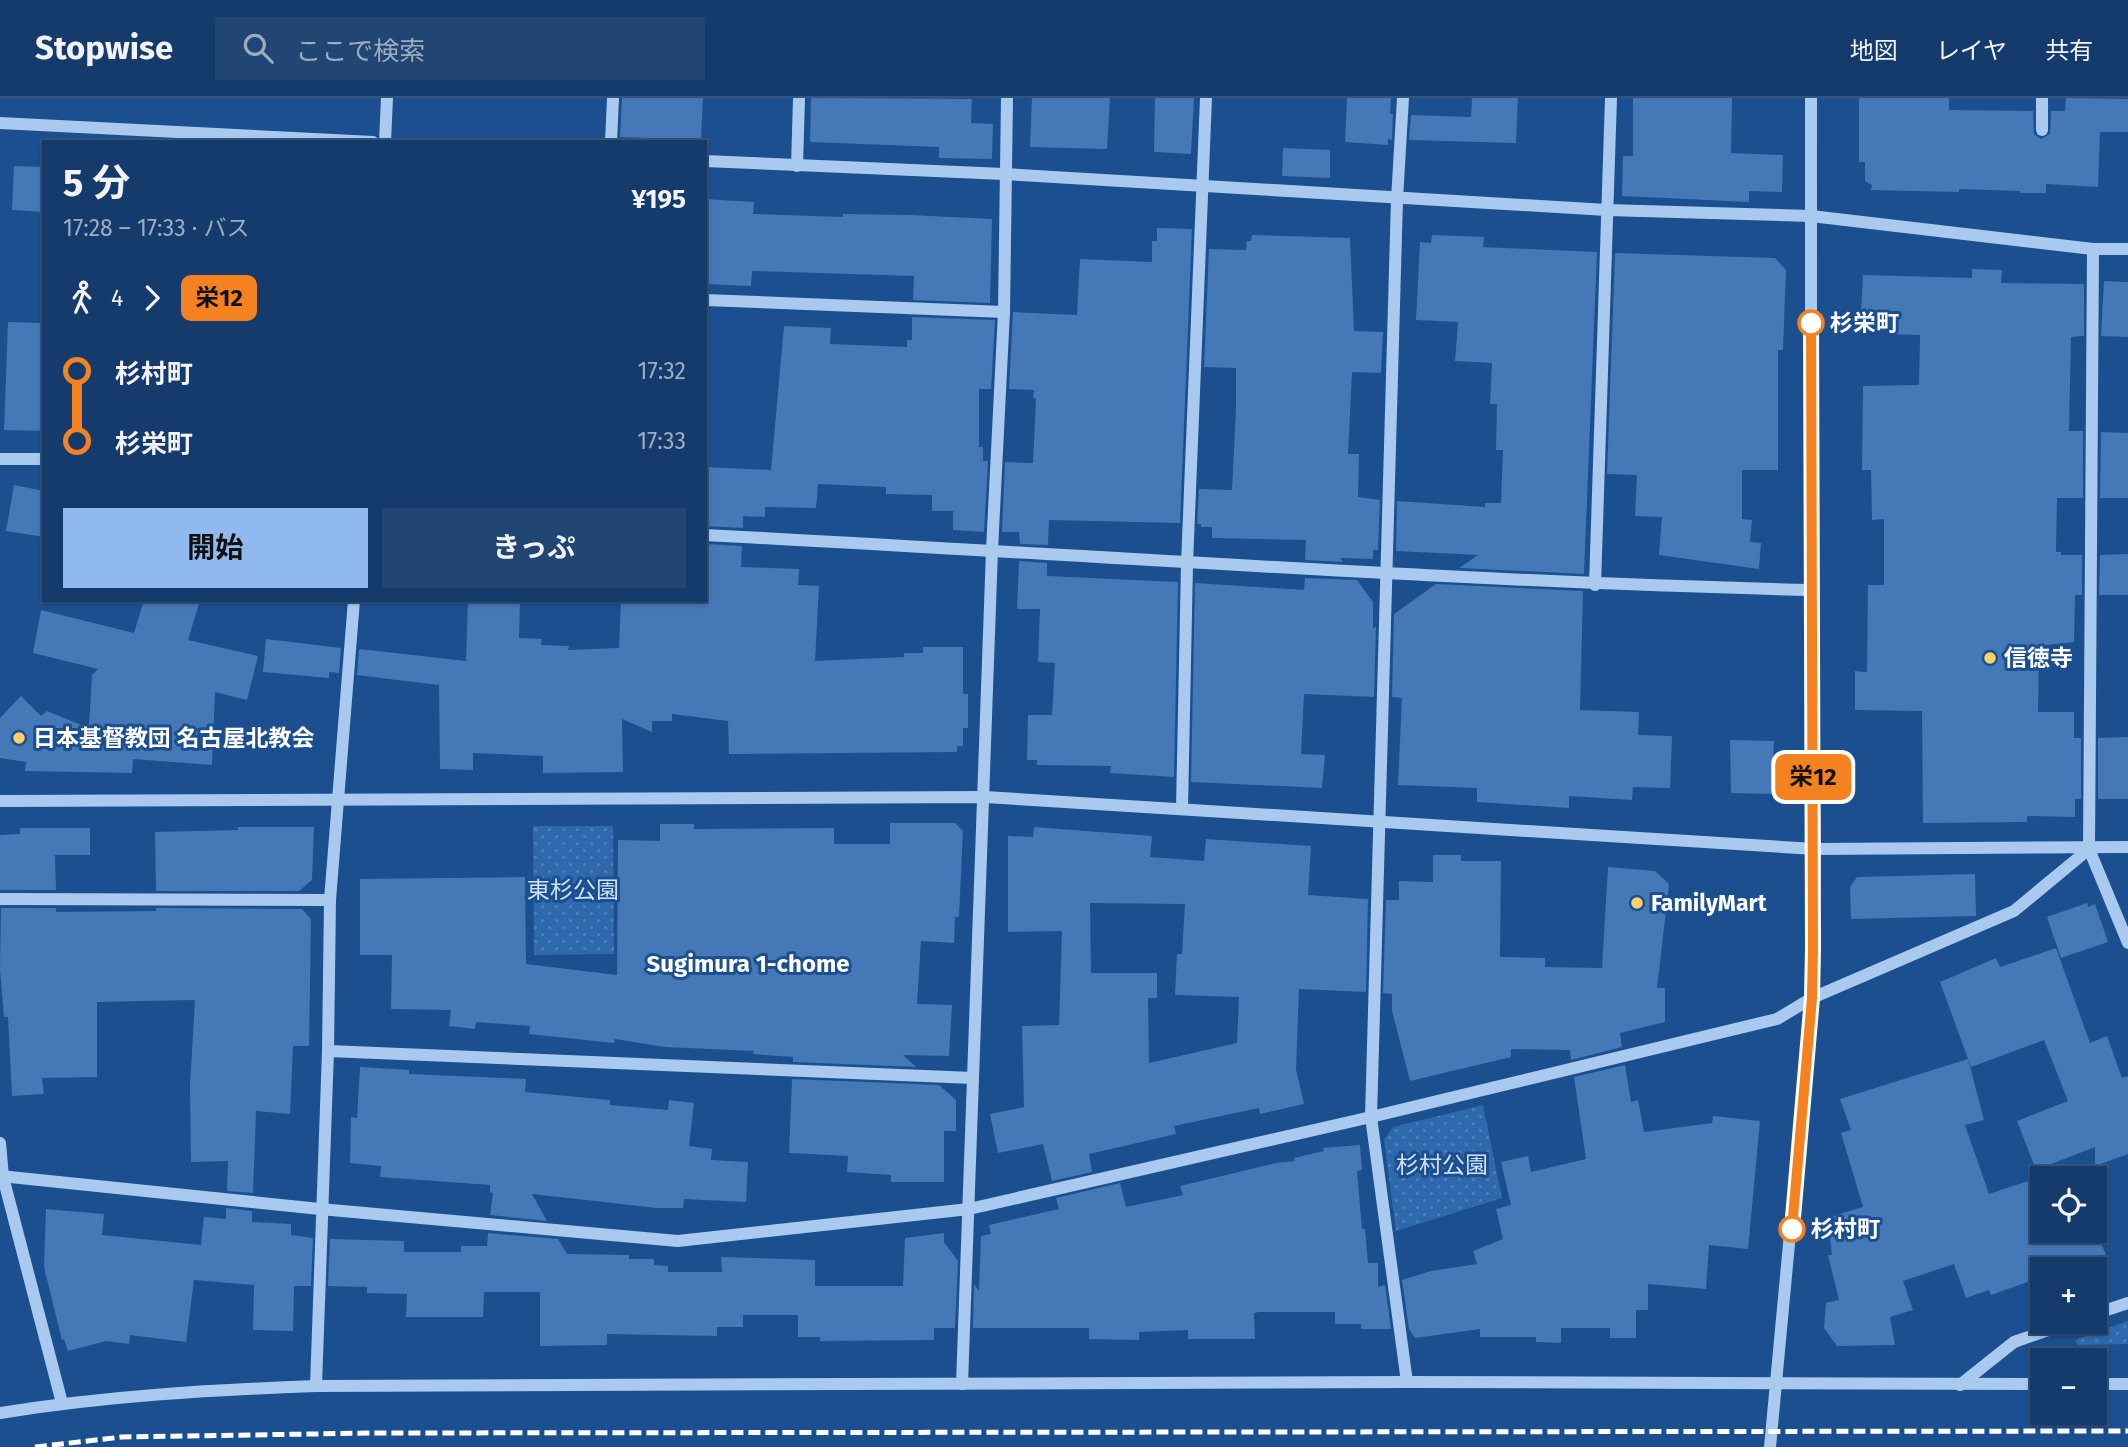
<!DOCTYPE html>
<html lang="ja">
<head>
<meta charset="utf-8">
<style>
	body { margin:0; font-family:"Fira Sans","Noto Sans JP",sans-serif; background:#214673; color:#f1f3f6; height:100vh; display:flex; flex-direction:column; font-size:26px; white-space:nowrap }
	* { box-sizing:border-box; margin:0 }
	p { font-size:23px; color:#9dadc1 }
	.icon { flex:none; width:38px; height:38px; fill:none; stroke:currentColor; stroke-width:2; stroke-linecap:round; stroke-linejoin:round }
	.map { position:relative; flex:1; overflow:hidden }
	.panel { position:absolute; left:42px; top:42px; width:665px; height:462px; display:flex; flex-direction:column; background:#143b6b; border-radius:0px; box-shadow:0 2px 5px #0004,0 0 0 2px #33557e }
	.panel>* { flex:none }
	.badge { padding:0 14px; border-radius:10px; font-size:24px; line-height:46px }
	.buttons { position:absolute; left:2030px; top:1068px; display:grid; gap:14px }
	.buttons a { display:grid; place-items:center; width:77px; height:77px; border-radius:0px; background:#143b6b; box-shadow:0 2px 5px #0004,0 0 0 2px #33557e; font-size:35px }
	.map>.badge { position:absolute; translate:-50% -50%; box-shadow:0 0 0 4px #fff }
	.legs { display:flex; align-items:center; gap:10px; height:77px; padding:0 21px; font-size:23px }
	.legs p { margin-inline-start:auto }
	.head { display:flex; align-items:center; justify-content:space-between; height:119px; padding:0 21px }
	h1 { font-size:38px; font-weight:700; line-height:52px }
	.primary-button { display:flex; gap:14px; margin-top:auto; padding:14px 21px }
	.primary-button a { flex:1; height:80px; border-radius:0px; background:#90b9f0; color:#111; font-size:28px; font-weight:700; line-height:80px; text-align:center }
	.primary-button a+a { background:#214673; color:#f1f3f6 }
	ul { padding:0 21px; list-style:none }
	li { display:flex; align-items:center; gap:24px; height:70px; font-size:26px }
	li i { display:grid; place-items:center; width:10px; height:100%; margin:0 9px; background:currentColor }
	li i::after { content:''; width:18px; height:18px; margin:-9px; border:5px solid; border-radius:50%; background:#143b6b }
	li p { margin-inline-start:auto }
	li:first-child i { background:linear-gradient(#0000 50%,currentColor 0) }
	li:last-child i { background:linear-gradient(currentColor 50%,#0000 0) }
	header { display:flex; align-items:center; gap:42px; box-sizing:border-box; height:98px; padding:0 35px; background:#143b6b; border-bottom:2px solid #33557e }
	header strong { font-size:33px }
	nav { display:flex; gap:38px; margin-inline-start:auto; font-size:24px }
	.search { width:490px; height:63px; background:#214673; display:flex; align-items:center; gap:18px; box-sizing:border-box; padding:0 24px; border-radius:0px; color:#9dadc1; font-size:26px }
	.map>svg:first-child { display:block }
	.park { fill:url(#park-dots) }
	.building { fill:#4478b7; fill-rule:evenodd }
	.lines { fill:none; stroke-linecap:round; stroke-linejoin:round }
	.minor { stroke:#a9c9ee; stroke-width:12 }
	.rail { stroke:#fff; stroke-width:5; stroke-dasharray:12 5; stroke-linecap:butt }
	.line-1-casing { stroke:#fff; stroke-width:16 }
	.line-1 { stroke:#f58220; stroke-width:10 }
	.stop-1-dot { fill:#fff; stroke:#f58220; stroke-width:3.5 }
	.poi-dot { fill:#ffd166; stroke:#1b4f8f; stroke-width:2.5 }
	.labels { text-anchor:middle; stroke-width:6; stroke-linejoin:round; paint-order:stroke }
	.stop-label { font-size:23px; font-weight:bold; fill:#fff; stroke:#1b4f8f; text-anchor:start }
	.poi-label { font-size:23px; font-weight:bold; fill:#fff; stroke:#1b4f8f; text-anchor:start }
	.park-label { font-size:23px; fill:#cfe3fa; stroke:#1b4f8f }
	.neighbourhood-label { font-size:24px; font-weight:bold; fill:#fff; stroke:#1b4f8f }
</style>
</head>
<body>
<header>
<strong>Stopwise</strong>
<div class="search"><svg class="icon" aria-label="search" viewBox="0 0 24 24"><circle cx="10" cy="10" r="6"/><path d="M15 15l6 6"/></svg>ここで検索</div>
<nav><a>地図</a><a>レイヤ</a><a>共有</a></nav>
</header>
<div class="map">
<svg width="2128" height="1349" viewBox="0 0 2128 1349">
	<defs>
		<pattern id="park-dots" width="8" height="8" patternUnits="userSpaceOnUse" patternTransform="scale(1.75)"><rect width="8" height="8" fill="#2e69ad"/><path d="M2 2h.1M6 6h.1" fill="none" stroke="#4d80b9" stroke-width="1.8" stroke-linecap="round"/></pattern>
	</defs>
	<rect width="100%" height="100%" fill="#1b4f8f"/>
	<!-- park -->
	<g class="park">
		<path d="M 533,728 L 613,728 L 614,856 L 534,857 Z"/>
		<path d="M 1483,1007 L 1502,1100 L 1396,1133 L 1384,1042 L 1393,1029 Z"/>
		<path d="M 2128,1223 L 2128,1246 L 2078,1247 L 2075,1242 Z"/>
	</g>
	<!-- building -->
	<g class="building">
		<path d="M 622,0 L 703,0 L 701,42 L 620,39 Z"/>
		<path d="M 811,0 L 972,1 L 971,25 L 993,26 L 992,61 L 939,60 L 939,49 L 810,44 Z"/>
		<path d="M 1032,0 L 1110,0 L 1107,51 L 1030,49 Z"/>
		<path d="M 1155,0 L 1194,0 L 1191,56 L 1154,54 Z"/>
		<path d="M 1347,0 L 1391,0 L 1390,16 L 1393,16 L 1392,42 L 1388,41 L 1388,47 L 1345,44 Z"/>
		<path d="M 1472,0 L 1518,0 L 1516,45 L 1409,42 L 1411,17 L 1471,19 Z"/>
		<path d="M 1633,0 L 1732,0 L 1731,55 L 1783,57 L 1782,94 L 1749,93 L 1749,104 L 1622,98 L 1623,58 L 1633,58 Z"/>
		<path d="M 1859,0 L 1949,0 L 1949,12 L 2033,13 L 2034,36 L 2041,41 L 2050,36 L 2051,13 L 2065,13 L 2066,0 L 2128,1 L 2128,34 L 2100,34 L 2098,89 L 2046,86 L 2046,95 L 2020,95 L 2020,93 L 1959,91 L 1959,94 L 1871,92 L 1872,87 L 1865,83 L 1865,64 L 1859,64 Z"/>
		<path d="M 1283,50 L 1330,52 L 1330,80 L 1282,78 Z"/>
		<path d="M 14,68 L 44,69 L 44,114 L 12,112 Z"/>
		<path d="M 705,101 L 754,104 L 753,116 L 843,119 L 843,116 L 910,117 L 992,121 L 990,205 L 913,202 L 914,178 L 752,173 L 751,188 L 705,186 Z"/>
		<path d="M 1157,130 L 1192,131 L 1180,425 L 1049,422 L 1048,447 L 1020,446 L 1019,434 L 1002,434 L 1005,364 L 1033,365 L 1036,300 L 1033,300 L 1034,292 L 1009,291 L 1013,214 L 1077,217 L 1080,161 L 1152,164 L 1152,143 L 1157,143 Z"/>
		<path d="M 1252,137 L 1350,140 L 1354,233 L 1383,234 L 1381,275 L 1352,274 L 1348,356 L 1359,356 L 1358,399 L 1380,402 L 1378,452 L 1373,452 L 1373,461 L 1340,460 L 1343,464 L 1305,462 L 1306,442 L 1212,440 L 1212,429 L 1201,429 L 1201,426 L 1197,426 L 1199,391 L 1232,392 L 1236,312 L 1236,270 L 1204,269 L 1209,151 L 1246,152 L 1247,143 L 1251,143 Z"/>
		<path d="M 1432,137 L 1484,139 L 1483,149 L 1597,154 L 1584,476 L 1459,470 L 1478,457 L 1396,453 L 1397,403 L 1485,409 L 1485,405 L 1501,405 L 1503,352 L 1496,352 L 1497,306 L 1490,306 L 1492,265 L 1455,263 L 1458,224 L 1416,222 L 1420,144 L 1431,145 Z"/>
		<path d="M 1615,155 L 1775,160 L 1786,172 L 1783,252 L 1778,252 L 1778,372 L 1742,372 L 1742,421 L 1752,422 L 1750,444 L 1761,445 L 1759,471 L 1659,457 L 1662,419 L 1635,418 L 1637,377 L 1607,376 Z"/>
		<path d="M 1972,171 L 2002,172 L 2001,185 L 2084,186 L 2084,238 L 2071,239 L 2069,333 L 2083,333 L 2083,400 L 2057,400 L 2056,454 L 2061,454 L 2061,457 L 2082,457 L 2082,497 L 2075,497 L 2074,544 L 2039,548 L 2038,614 L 2074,614 L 2074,640 L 2081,640 L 2081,701 L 2075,701 L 2075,719 L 2027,718 L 2027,724 L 1923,725 L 1922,613 L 1855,612 L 1855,573 L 1867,574 L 1868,487 L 1884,487 L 1884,421 L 1872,422 L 1871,372 L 1862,372 L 1863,288 L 1919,287 L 1920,237 L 1888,236 L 1888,217 L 1861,216 L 1863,177 L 1972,180 Z"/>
		<path d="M 2104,183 L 2128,184 L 2128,239 L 2101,238 Z"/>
		<path d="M 912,219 L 995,222 L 991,291 L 979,291 L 979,349 L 983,349 L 983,363 L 988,363 L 984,434 L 953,432 L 953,413 L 932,413 L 932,397 L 886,396 L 886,389 L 818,386 L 816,410 L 765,409 L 765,419 L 743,418 L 743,430 L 705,428 L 705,369 L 771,372 L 784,228 L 831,230 L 830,246 L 907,249 L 907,242 L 912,242 Z"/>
		<path d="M 8,224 L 44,225 L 44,333 L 4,332 Z"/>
		<path d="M 2101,334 L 2128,335 L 2128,400 L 2100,400 Z"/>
		<path d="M 14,387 L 44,393 L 44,439 L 6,433 Z"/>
		<path d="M 705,446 L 742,448 L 741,469 L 799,471 L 798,487 L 819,488 L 815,563 L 904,559 L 904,555 L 923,555 L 923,549 L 963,549 L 963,596 L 968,596 L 968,630 L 963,630 L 963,648 L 957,648 L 957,654 L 729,656 L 728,623 L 672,616 L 672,623 L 652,623 L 652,634 L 622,621 L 623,674 L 543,675 L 543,658 L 473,655 L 473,672 L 440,671 L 439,587 L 357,577 L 359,551 L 466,563 L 468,502 L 520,503 L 519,540 L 542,541 L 541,547 L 569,548 L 568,552 L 619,550 L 621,502 L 705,502 Z"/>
		<path d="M 2128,456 L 2128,497 L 2099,497 L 2100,457 Z"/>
		<path d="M 1019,463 L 1047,465 L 1047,478 L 1178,484 L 1174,679 L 1110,675 L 1111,668 L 1037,667 L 1037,662 L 1027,662 L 1028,617 L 1052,617 L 1055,565 L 1038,564 L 1040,511 L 1017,511 Z"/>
		<path d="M 1305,480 L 1357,482 L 1373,504 L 1373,531 L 1376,528 L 1374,599 L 1304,596 L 1301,656 L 1325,657 L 1322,690 L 1191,684 L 1195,485 L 1304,492 Z"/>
		<path d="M 1436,486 L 1583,493 L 1580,612 L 1639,614 L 1638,637 L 1672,638 L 1670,690 L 1633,689 L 1632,702 L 1569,698 L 1569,710 L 1477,704 L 1477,690 L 1398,687 L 1402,600 L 1392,599 L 1394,516 Z"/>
		<path d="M 144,502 L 200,502 L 188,542 L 258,558 L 247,602 L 215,594 L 212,667 L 133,661 L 132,675 L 25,673 L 26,664 L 0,660 L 0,620 L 21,598 L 41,618 L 47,613 L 89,630 L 92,577 L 98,571 L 33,555 L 41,512 L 134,535 Z"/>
		<path d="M 266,541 L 341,550 L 339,575 L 329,574 L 329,580 L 263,574 Z"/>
		<path d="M 2128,639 L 2128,701 L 2098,701 L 2098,640 Z"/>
		<path d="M 1730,642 L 1774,643 L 1771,696 L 1731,695 Z"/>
		<path d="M 890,725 L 955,725 L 963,733 L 959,819 L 955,819 L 954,845 L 921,843 L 917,906 L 952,907 L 949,958 L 903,957 L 916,969 L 793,964 L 793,959 L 753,956 L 754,953 L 665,949 L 615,941 L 614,945 L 529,936 L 530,928 L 476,924 L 475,931 L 449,928 L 451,912 L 391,911 L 392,857 L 360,857 L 360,781 L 525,779 L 526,866 L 617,877 L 618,742 L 660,743 L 660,726 L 694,726 L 694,731 L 834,730 L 834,746 L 890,746 Z"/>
		<path d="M 238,729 L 314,729 L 312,782 L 299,793 L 156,793 L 155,734 L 238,732 Z"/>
		<path d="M 1034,729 L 1152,738 L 1150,759 L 1204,763 L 1206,741 L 1311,748 L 1308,797 L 1368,801 L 1366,894 L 1299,891 L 1296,971 L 1304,1006 L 1260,1016 L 1259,1010 L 1174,1028 L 1176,1036 L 1089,1056 L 1092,1074 L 1052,1083 L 1043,1046 L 998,1055 L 990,1016 L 1024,1009 L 1022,928 L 1059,927 L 1062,833 L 1008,834 L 1008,738 L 1033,739 ZM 1090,805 L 1185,806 L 1182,856 L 1177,856 L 1175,897 L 1239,899 L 1237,945 L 1149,965 L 1148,900 L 1157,900 L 1157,875 L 1091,875 Z"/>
		<path d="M 20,730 L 90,730 L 90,757 L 55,757 L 56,792 L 0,792 L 0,737 L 20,736 Z"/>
		<path d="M 1433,757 L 1461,757 L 1461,763 L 1501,763 L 1500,859 L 1545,860 L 1545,869 L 1602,870 L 1608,769 L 1655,773 L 1669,786 L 1657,890 L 1665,890 L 1665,924 L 1620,935 L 1622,949 L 1571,962 L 1570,952 L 1511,951 L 1511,959 L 1410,983 L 1392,913 L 1392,896 L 1383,895 L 1386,802 L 1399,802 L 1399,783 L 1433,784 Z"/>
		<path d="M 1975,776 L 1976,818 L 1851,821 L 1850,789 L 1857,779 Z"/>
		<path d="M 2087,805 L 2088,809 L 2095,806 L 2108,844 L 2061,860 L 2047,819 Z"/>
		<path d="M 1,810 L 56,810 L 56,814 L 156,813 L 156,810 L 302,811 L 311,821 L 309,948 L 293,948 L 290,1016 L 256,1013 L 253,1095 L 227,1093 L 228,1063 L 191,1064 L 190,987 L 195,902 L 97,904 L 97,979 L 42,980 L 44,996 L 12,998 L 8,919 L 4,919 L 0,872 Z"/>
		<path d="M 2056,850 L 2090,945 L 2107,938 L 2122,980 L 2128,978 L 2128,1056 L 2095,1068 L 2095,1049 L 2036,1072 L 2017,1023 L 2068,1003 L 2044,942 L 1971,969 L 1940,884 L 1996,860 L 2000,869 Z"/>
		<path d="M 1968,961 L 1984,1022 L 1965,1027 L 1989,1096 L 2031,1082 L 2042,1114 L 2042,1132 L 2097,1132 L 2106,1158 L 2085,1165 L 2087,1171 L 2042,1171 L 2042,1179 L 1991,1197 L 1989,1192 L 1966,1200 L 1954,1166 L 1903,1183 L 1913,1212 L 1890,1219 L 1895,1247 L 1837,1248 L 1824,1230 L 1826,1205 L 1839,1202 L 1828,1157 L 1832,1157 L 1829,1131 L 1836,1130 L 1833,1118 L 1863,1109 L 1841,1035 L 1851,1032 L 1840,1001 Z"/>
		<path d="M 1625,967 L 1631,1004 L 1638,1002 L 1644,1034 L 1712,1025 L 1713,1018 L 1760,1023 L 1748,1151 L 1709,1147 L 1706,1191 L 1648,1186 L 1648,1212 L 1636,1212 L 1636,1240 L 1610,1240 L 1610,1230 L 1561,1230 L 1561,1245 L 1536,1244 L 1536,1239 L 1480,1239 L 1480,1231 L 1415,1240 L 1409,1231 L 1402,1182 L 1431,1173 L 1477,1166 L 1473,1153 L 1503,1141 L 1496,1111 L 1511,1107 L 1501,1064 L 1528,1058 L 1531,1074 L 1586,1061 L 1574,979 Z"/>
		<path d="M 360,969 L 409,972 L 409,976 L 526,981 L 525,994 L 610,1002 L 610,1007 L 668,1012 L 669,1002 L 694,1005 L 689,1048 L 712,1051 L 711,1062 L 748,1064 L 746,1104 L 684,1101 L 683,1110 L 657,1110 L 532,1096 L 547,1123 L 490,1117 L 493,1095 L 490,1094 L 490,1087 L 380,1079 L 381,1068 L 350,1065 L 351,1019 L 357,1020 Z"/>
		<path d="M 792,981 L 939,987 L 956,1002 L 956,1033 L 944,1033 L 944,1084 L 891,1084 L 891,1077 L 847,1074 L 848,1058 L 789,1055 Z"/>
		<path d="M 1360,1047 L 1362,1072 L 1357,1073 L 1362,1131 L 1365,1131 L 1368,1165 L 1378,1165 L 1378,1189 L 1385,1187 L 1391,1231 L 1361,1231 L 1361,1226 L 1335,1226 L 1335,1214 L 1259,1214 L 1254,1215 L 1255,1241 L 1188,1241 L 1188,1232 L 1139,1234 L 1139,1242 L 1089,1241 L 1089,1230 L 973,1230 L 974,1186 L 979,1193 L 981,1138 L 991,1136 L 989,1127 L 1059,1111 L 1056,1100 L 1120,1085 L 1126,1109 L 1183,1097 L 1180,1088 L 1276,1065 L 1295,1063 L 1294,1060 L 1324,1053 L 1323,1050 Z"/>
		<path d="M 226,1110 L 252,1113 L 252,1124 L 291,1126 L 291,1137 L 313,1140 L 311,1188 L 294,1188 L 293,1233 L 253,1232 L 254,1187 L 194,1182 L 186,1244 L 130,1237 L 129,1246 L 106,1243 L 68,1253 L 64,1241 L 62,1242 L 44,1169 L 46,1111 L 104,1116 L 102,1137 L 201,1147 L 204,1119 L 226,1121 Z"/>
		<path d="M 488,1135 L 558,1141 L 567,1156 L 629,1157 L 629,1161 L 654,1161 L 654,1167 L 668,1168 L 668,1174 L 722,1174 L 721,1159 L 815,1162 L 815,1188 L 903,1188 L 905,1140 L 944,1135 L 944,1144 L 958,1163 L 955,1230 L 934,1230 L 934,1242 L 820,1243 L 820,1239 L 798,1239 L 798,1217 L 743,1217 L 743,1229 L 717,1229 L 717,1238 L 607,1236 L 607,1247 L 540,1248 L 540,1194 L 484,1194 L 483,1219 L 406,1219 L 407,1196 L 367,1195 L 367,1189 L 328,1188 L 330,1141 L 404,1143 L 404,1154 L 461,1154 L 461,1148 L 487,1148 Z"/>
	</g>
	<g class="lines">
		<!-- minor -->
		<g class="minor">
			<path d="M 1403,0 L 1397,101 L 1371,1019 L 1407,1284"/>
			<path d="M 2042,0 L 2042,32"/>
			<path d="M 0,25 L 373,44"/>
			<path d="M 385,44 L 387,0"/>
			<path d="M 611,44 L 613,0"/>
			<path d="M 705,63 L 1004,76 L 1607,112 L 1811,118 L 2093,151 L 2128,151"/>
			<path d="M 797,68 L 799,0"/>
			<path d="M 2093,151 L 2089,751 L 2128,845"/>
			<path d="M 705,202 L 1004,214"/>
			<path d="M 0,361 L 44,361"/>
			<path d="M 705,437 C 1074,456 1442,483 1811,492"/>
			<path d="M 1595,487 L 1611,0"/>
			<path d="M 0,703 L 985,699 L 1815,751 L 2128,749"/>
			<path d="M 1182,711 L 1187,466 L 1206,0"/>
			<path d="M 0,801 L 330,802"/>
			<path d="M 328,953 L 973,980"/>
			<path d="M 0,1045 L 3,1079 L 62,1305"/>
			<path d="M 0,1078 L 320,1111 L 678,1143 L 969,1111 L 1371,1019 L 1777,921 L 1812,900 L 2014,813 L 2089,751"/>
			<path d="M 2095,1216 L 2128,1205"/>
			<path d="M 962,1286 L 992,452 L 1004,214 L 1007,0"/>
			<path d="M 2095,1286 L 2128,1286"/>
			<path d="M 1960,1287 L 2014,1244 L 2074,1223"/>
			<path d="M 316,1288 L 328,953 L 330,802 L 354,502"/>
			<path d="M 0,1315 C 105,1298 209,1292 316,1288 L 1407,1284 L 2042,1286"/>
			<path d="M 1770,1349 L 1812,900 L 1815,751 L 1811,492 L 1811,0"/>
		</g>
		<!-- rail -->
		<path class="rail" d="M 35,1349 L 122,1339 L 374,1335 L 2128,1333"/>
	</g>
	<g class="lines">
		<defs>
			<path id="line-1" d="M 1792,1131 L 1812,900 L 1813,850 L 1811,225"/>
		</defs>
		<!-- line-1 casing -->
		<use href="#line-1" class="line-1-casing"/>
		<!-- line-1 -->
		<use href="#line-1" class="line-1"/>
	</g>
	<!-- markers -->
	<g class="stop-1-dot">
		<circle cx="1811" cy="225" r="12"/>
		<circle cx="1792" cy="1131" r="12"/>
	</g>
	<g class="poi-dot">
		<circle cx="1990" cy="560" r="7"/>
		<circle cx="19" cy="640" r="7"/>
		<circle cx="1637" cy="805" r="7"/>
	</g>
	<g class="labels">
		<!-- stop labels -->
		<g class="stop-label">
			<text x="1830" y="233">杉栄町</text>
			<text x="1811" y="1139">杉村町</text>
		</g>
		<!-- poi labels -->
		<g class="poi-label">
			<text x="2004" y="568">信徳寺</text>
			<text x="33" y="648">日本基督教団 名古屋北教会</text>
			<text x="1651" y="813">FamilyMart</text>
		</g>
		<!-- park labels -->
		<g class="park-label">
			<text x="573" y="800">東杉公園</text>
			<text x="1442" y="1075">杉村公園</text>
		</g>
		<!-- neighbourhood labels -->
		<g class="neighbourhood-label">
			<text x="748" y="874">Sugimura 1-chome</text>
		</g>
	</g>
</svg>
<div class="buttons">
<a><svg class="icon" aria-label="locate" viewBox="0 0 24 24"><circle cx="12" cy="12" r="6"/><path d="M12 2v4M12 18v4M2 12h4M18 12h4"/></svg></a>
<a>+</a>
<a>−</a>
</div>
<b class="badge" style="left:1813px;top:679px;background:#f58220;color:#111">栄12</b>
<section class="panel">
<div class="head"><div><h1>5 分</h1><p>17:28 – 17:33 · バス</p></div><b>¥195</b></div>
<div class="legs"><svg class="icon" aria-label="walk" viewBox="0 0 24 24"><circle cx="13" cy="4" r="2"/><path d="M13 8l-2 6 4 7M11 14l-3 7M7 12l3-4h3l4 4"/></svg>4<svg class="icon" aria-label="forward" viewBox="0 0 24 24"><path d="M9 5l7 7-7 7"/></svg><b class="badge" style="background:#f58220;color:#111">栄12</b></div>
<ul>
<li><i style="color:#f58220"></i><b>杉村町</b><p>17:32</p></li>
<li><i style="color:#f58220"></i><b>杉栄町</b><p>17:33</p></li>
</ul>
<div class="primary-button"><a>開始</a><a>きっぷ</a></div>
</section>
</div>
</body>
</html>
